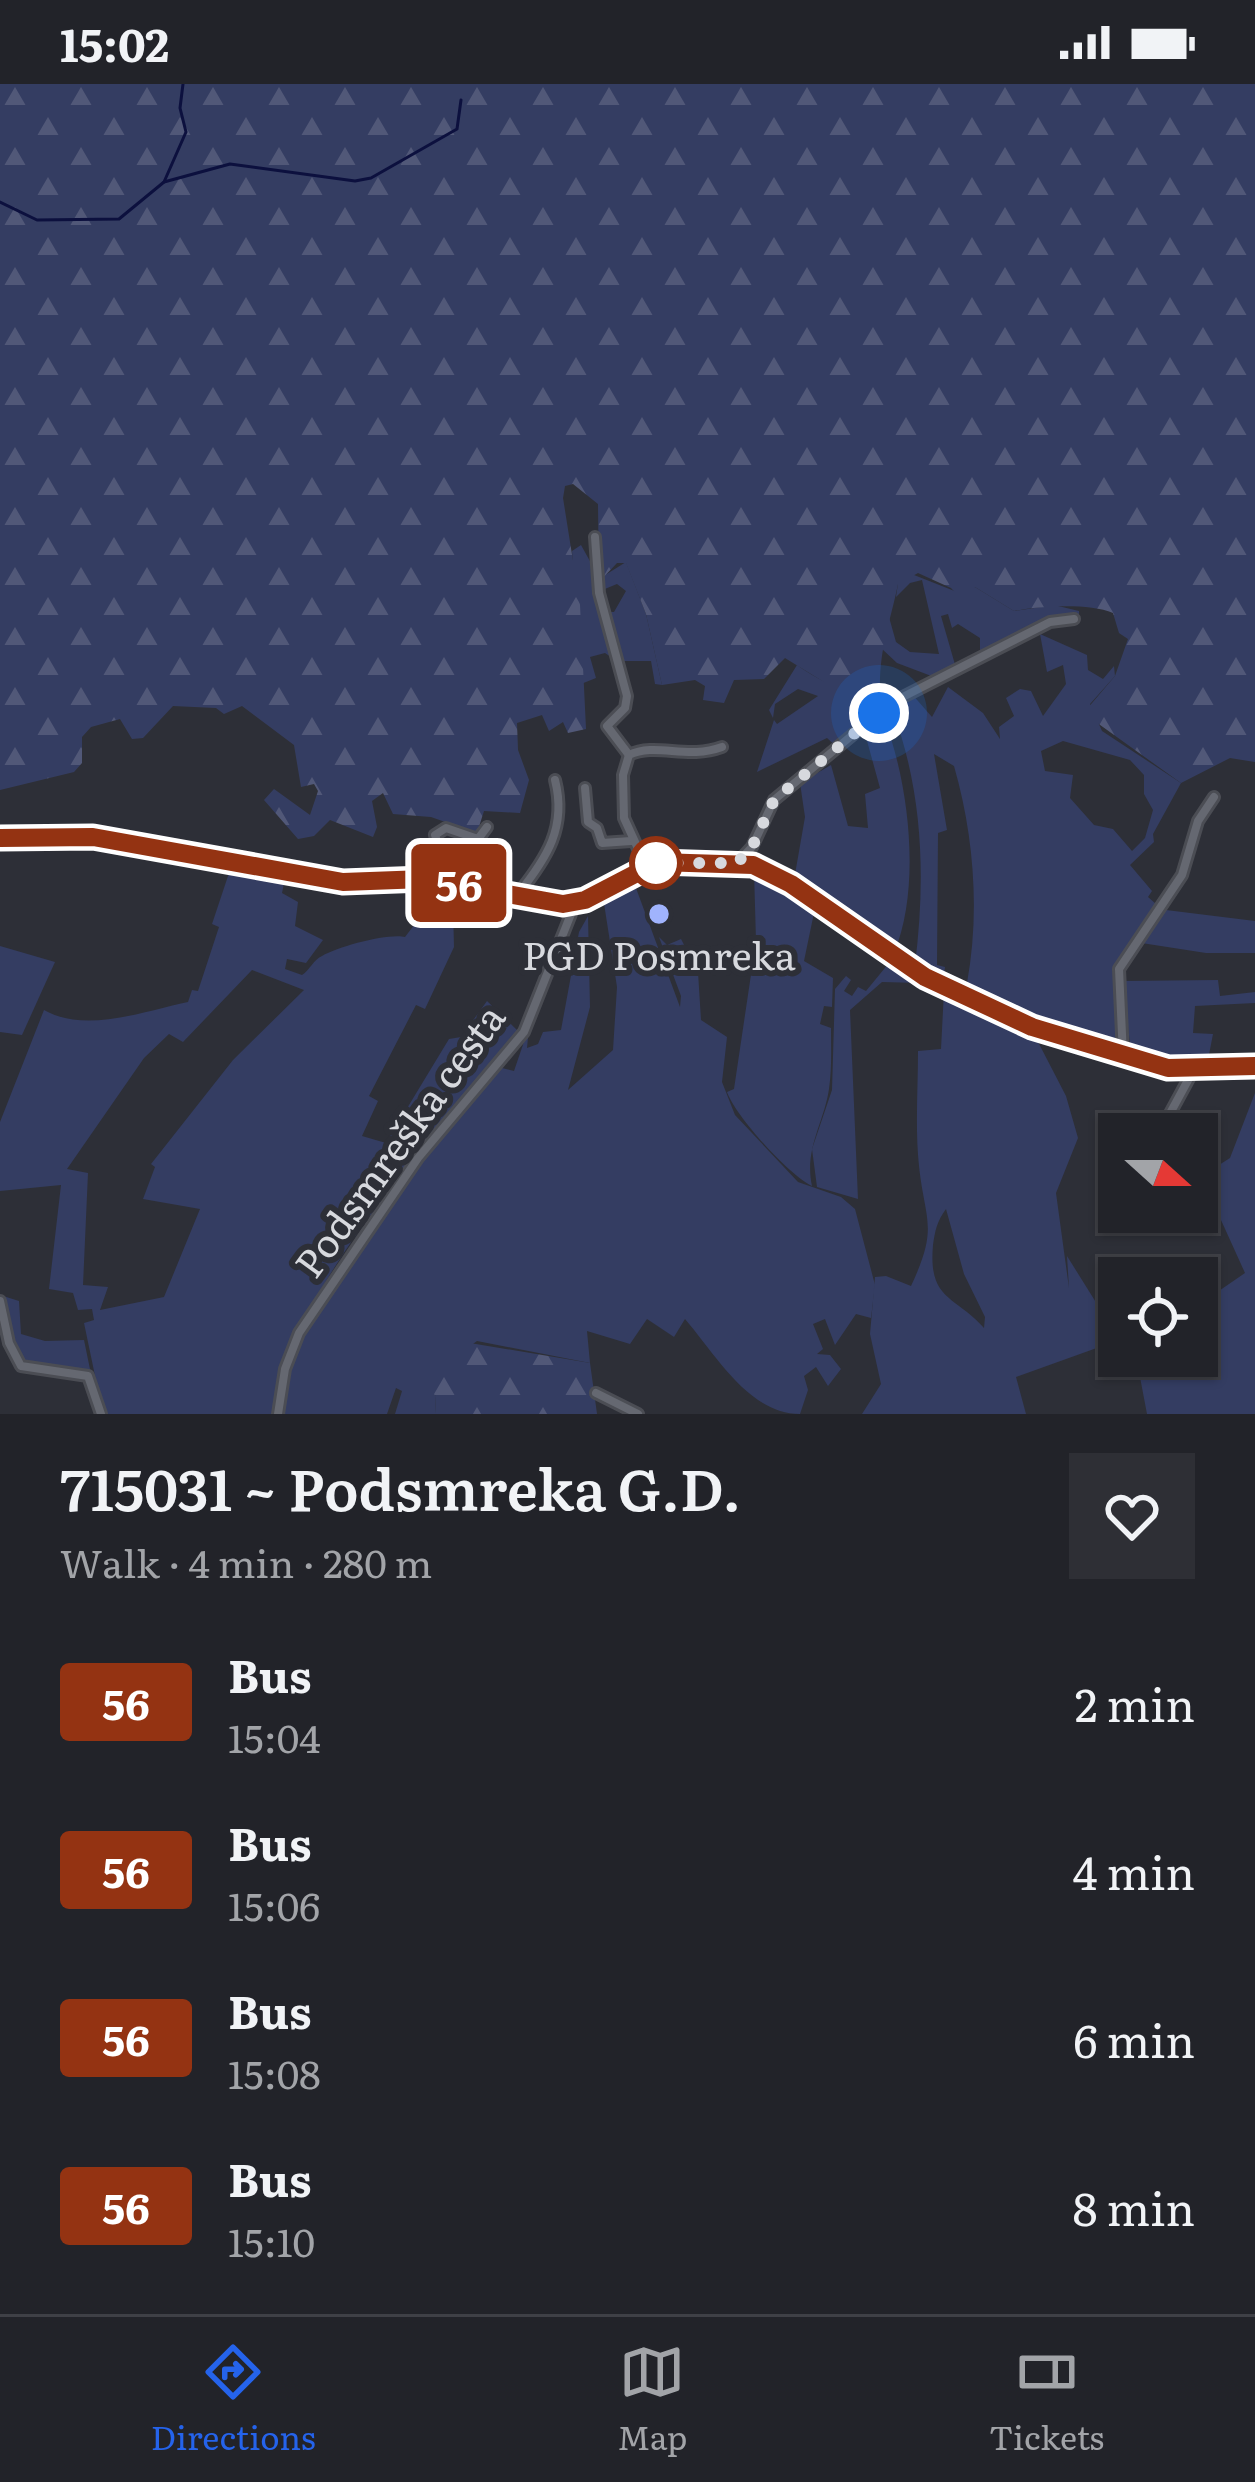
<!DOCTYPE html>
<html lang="en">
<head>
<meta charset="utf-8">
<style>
	body { margin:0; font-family:Literata,serif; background:#2e2f35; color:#f1f3f6; height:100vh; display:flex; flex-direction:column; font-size:45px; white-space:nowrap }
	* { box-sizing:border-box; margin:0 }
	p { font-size:39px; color:#a2a4a8 }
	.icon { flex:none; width:66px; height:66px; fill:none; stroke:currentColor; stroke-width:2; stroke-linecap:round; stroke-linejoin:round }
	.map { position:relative; height:1330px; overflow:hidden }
	.sheet { display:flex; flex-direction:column; background:#222329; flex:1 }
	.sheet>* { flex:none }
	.badge { padding:0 24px; border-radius:9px; font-size:42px; line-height:78px }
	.needle { width:78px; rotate:111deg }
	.tools { position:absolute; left:1098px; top:1029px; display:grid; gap:24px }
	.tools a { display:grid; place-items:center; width:120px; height:120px; border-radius:0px; background:#222329; box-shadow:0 3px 9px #0004,0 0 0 3px #3f4046; font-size:60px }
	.you { position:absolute; width:60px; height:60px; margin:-30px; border:9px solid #fff; border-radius:50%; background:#1a73e8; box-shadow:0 0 0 18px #1a73e833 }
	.map>.badge { position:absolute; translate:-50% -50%; box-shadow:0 0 0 6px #fff }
	.round { display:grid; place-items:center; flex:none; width:126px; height:126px; border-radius:0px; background:#2e2f35 }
	.summary { display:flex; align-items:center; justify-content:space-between; height:204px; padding:0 60px }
	h1 { font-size:57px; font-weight:600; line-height:90px }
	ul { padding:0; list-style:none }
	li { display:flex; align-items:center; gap:36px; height:168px; padding:0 60px }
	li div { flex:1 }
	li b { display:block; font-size:45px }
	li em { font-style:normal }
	li .badge { min-width:132px; font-weight:700; text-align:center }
	.status { display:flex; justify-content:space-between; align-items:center; height:84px; padding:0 60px; background:#222329; direction:ltr }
	.status svg { height:33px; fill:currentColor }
	.tabs { display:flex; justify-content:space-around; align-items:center; height:168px; border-top:3px solid #3f4046; background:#222329; font-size:33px; color:#a2a4a8 }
	.tabs a { display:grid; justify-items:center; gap:6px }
	.tabs .on { color:#2563eb }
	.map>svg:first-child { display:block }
	.grass { fill:#343d62; fill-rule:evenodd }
	.forest { fill:url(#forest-firs) }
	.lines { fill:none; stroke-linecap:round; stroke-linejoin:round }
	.stream { stroke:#0c103e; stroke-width:3 }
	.minor-casing { stroke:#4b4d54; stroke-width:14 }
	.minor { stroke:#656871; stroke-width:8 }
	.line-casing { stroke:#fff; stroke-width:27 }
	.line { stroke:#943312; stroke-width:18 }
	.walk { stroke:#d7d9de; stroke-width:12; stroke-dasharray:0 21.6 }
	.stop-dot { fill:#fff; stroke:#943312; stroke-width:6 }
	.poi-dot { fill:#a0b3fd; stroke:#2d2f37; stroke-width:4.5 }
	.labels { text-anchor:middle; stroke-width:12; stroke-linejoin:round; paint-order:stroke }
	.poi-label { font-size:39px; fill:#d7d9de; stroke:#2d2f37 }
	.street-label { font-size:39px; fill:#d7d9de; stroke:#2d2f37 }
</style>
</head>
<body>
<div class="status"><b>15:02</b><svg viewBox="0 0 49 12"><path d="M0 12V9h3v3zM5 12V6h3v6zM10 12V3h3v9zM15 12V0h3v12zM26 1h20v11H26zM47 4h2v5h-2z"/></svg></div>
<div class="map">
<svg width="1255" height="1330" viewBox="0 0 1255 1330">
	<defs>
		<pattern id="forest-firs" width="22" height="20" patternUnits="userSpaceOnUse" patternTransform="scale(3)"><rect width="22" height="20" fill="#343d62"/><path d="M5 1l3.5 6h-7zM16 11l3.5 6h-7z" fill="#515878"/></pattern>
	</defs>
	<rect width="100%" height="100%" fill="#2d2f37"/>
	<!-- grass -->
	<g class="grass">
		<path d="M 581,461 L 596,488 L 614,575 L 605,569 L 590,573 L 596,594 L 581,600 L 572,467 Z"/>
		<path d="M 626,478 L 646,530 L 662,601 L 655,600 L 651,577 L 622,577 L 607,528 L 614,528 L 626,507 L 617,500 L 600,507 L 602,493 Z"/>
		<path d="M 909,489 L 957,508 L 975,503 L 1014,527 L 1054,521 L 1079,527 L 1079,533 L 1052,535 L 980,571 L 980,554 L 958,540 L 952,544 L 948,530 L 941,532 L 956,584 L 934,593 L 897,579 L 881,564 L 889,533 L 896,558 L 910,568 L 939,570 L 922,496 L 910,499 L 896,513 L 898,499 Z"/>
		<path d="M 1040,550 L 1087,571 L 1088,586 L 1103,595 L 1114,582 L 1115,592 L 1090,620 L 1102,647 L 1181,699 L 1153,750 L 1154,758 L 1130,781 L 1152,807 L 1148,813 L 1156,820 L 1120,879 L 1117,961 L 1041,940 L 915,881 C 926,792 923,706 891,622 L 911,609 L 932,633 L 948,603 L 983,629 L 1000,655 L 999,643 L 1014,632 L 1006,614 L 1020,605 L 1031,607 L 1043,632 L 1066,600 L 1063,581 L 1047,588 ZM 1063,657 L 1130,676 L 1144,691 L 1144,710 L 1153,726 L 1145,754 L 1132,767 L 1113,745 L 1094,741 L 1070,714 L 1073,691 L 1045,687 L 1041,667 ZM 934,670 L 954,682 C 974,752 980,828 967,899 L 944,891 L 945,883 L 937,881 L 938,749 L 947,746 Z"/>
		<path d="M 797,581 C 826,602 844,606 880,607 L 878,628 L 838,664 L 827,654 L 757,688 L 774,636 L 777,640 L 818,612 L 798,605 L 775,620 L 773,634 L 769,626 Z"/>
		<path d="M 882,629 C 909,696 922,802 894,869 L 794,796 L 805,733 L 800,699 L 831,681 L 848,742 L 868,744 L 865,710 L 880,704 L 864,646 Z"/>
		<path d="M 231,783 L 286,790 L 282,809 L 298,818 L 295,842 L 323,856 L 306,879 L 287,875 L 285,885 L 302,891 C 310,886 313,876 322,872 C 339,862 389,849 405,853 L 421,832 L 426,812 L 405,810 L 408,798 L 433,801 L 453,823 L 454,863 L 425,925 L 416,921 L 369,1012 L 378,1017 L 362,1052 L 386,1059 L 449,955 L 461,953 L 487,917 L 518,947 C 505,980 467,1012 444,1040 C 374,1123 292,1221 275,1330 L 103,1330 L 84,1239 L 94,1236 L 92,1225 L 78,1226 L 73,1209 L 49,1205 L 61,1101 L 0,1107 L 0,1038 L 44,926 C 86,950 144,927 188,918 L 192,906 L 198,907 L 219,843 L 212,840 ZM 252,886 L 304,906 L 233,976 L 151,1080 L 155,1083 L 143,1115 L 200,1125 L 164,1213 L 100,1226 L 108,1203 L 83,1201 L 88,1089 L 67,1085 L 144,974 L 169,950 L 183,958 Z"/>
		<path d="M 754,787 L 781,797 L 815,824 L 804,877 L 833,894 L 832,923 L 824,922 L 820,940 L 831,944 C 831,964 832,985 829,1005 C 824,1039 804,1065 812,1102 C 789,1091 736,1033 727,1008 L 734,1005 L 756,857 Z"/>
		<path d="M 633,796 L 680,923 L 681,912 L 659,853 L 667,861 L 681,855 L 698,888 L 701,936 L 727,953 L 722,998 L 735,1031 L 798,1098 L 841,1113 L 855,1125 L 875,1201 L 871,1234 L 856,1230 L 835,1261 L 825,1235 L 813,1240 L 823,1265 L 817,1270 L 830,1271 L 841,1285 L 828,1302 L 816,1283 L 804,1292 L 808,1306 L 800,1330 C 749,1330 716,1271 685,1235 L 674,1253 L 647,1235 L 630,1260 L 587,1247 L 590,1279 L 477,1257 L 423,1296 L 436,1312 L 435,1330 L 395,1330 L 402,1307 L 396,1304 L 387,1330 L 281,1330 L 287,1286 L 300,1253 L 421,1075 L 498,983 L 514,987 L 529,943 L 527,964 L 538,960 L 543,948 L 561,946 L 579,848 L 588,832 L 590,923 L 568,1006 L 613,966 L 617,903 L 603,813 Z"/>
		<path d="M 1177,797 L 1184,800 L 1166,826 L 1255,837 L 1255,869 L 1206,869 L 1135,858 Z"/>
		<path d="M 0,862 L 55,878 L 22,951 L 0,948 Z"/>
		<path d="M 889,879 L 921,899 L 882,898 L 850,926 L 858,1115 L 817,1103 L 812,1065 L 832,1006 L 835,905 L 846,892 L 851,896 L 844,907 L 852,912 L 858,903 L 866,907 Z"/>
		<path d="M 1218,896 L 1220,912 L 1255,908 L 1255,919 L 1195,922 L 1193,949 L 1213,950 L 1207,981 L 1175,981 L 1131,969 L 1123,897 Z"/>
		<path d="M 944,907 L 1036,954 L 1066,1012 L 1078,1054 L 1056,1109 L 1069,1204 L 1067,1172 L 1102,1228 L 1108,1223 L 1119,1256 L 1016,1293 L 1026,1330 L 862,1330 L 881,1300 L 870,1250 L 875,1193 L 886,1192 L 911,1202 C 939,1142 925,1138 919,1082 C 915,1044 918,1005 918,967 L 941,965 ZM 946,1125 L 964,1190 L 985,1233 L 984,1244 C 955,1211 928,1217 933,1161 C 935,1147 937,1137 946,1125 Z"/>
		<path d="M 1255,1009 L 1255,1330 L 1147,1330 L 1136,1272 L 1197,1272 L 1197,1222 L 1245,1189 L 1197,1083 L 1208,1088 L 1230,1074 Z"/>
		<path d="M 0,1211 L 19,1217 L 21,1250 L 45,1257 L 84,1256 L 91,1290 L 19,1277 Z"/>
	</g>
	<!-- forest -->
	<g class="forest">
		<path d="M 0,0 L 1255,0 L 1255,678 L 1230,674 L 1181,699 L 1089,633 L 1087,625 L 1115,592 L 1128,555 L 1119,549 L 1113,529 C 1089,519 1041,522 1014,527 L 975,503 L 963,517 L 951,504 L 918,489 L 898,500 C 890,539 879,565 880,607 L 837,606 L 785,574 L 764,595 L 734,596 L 724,619 L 703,616 L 705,602 L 695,596 L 662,601 L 646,530 L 626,479 L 617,479 L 599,498 L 598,420 L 573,400 L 565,402 L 563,414 L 580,521 L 586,645 L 568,649 L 563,638 L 549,647 L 542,631 L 517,639 L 518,666 L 529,696 L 520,729 L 484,727 L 477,749 L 431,733 L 393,730 L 383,709 L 372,717 L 377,743 L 373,753 L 330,736 L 314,752 L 298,755 L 264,716 L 274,705 L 310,731 L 318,707 L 314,700 L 301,703 L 294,661 L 242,622 L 224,630 L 216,624 L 173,622 L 143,654 L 132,655 L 120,635 L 91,643 L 82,653 L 82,679 L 74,688 L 0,706 Z"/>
		<path d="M 446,1255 L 590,1279 L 597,1330 L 435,1330 L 436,1312 L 417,1296 L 429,1264 Z"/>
	</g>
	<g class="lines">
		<!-- stream -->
		<g class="stream">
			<path d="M 164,98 L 186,48 L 180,24 L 183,0"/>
			<path d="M 0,118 L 37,136 L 119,135 L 164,98 L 230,80 L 355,97 L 371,94 L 457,45 L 461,16"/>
		</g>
		<defs>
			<g id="minor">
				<path d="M 595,453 L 599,509 L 627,612 L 625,624 L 607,642 L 629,671"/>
				<path d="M 585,704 L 588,738 L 597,744 L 602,759 L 631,757"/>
				<path d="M 0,754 L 93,753 L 331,796 L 424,795 L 563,820 L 585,816 L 658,778 L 753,781 L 791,799 L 891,873 L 1032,943 L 1168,984 L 1255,982"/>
				<path d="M 737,779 L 752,763 L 774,716 L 891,619 L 1050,538 L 1074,535"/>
				<path d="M 646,782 L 624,734 L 623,691 L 629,671 C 656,658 687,676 722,663"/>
				<path d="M 472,800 L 446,784 L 435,751 L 446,744 L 478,755 L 487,743"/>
				<path d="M 518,810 C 547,774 567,743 555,696"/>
				<path d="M 1123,972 L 1119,885 L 1182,791 L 1198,737 L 1214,713"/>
				<path d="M 1161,1046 L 1193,987"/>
				<path d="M 0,1217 L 9,1259 L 21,1282 L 88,1292 L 101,1330"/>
				<path d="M 596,1309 L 638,1330"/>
				<path d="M 278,1330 L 285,1285 L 299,1249 L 418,1074 L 524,948 L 575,820"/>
			</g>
		</defs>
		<!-- minor casing -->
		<use href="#minor" class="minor-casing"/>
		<!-- minor -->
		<use href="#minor" class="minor"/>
	</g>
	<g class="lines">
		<defs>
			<path id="line" d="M 0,754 L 93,753 L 343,798 L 424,795 L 563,820 L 585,816 L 658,778 L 753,781 L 791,800 L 925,893 L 1032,943 L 1168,984 L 1255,982"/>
		</defs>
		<!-- line casing -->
		<use href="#line" class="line-casing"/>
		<!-- line -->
		<use href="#line" class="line"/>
		<!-- walk -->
		<path class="walk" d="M 656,779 L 737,779 L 752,763 L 774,716 L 879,629"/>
	</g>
	<!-- markers -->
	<circle class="stop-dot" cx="656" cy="779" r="24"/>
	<circle class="poi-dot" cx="659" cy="830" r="12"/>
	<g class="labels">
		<!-- poi labels -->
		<g class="poi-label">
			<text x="659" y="886">PGD Posmreka</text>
		</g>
		<!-- street labels -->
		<g class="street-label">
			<text transform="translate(400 1057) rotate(-54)" y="14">Podsmreška cesta</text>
		</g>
	</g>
</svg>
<div class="tools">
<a><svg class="needle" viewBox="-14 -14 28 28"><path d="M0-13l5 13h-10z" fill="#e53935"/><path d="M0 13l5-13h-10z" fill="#a2a4a8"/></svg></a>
<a><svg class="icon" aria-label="locate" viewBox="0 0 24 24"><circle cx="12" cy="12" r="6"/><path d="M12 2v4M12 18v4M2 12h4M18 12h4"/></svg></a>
</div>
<div class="you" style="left:879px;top:629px"></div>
<b class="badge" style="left:459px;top:799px;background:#943312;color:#fff">56</b>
</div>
<section class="sheet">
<div class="summary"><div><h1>715031 ~ Podsmreka G.D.</h1><p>Walk · 4 min · 280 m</p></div><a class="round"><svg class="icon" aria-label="heart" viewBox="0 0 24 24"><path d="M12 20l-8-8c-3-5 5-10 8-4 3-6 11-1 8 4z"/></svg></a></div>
<ul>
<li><span class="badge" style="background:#943312;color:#fff">56</span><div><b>Bus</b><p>15:04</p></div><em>2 min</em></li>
<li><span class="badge" style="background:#943312;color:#fff">56</span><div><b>Bus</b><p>15:06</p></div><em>4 min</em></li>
<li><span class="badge" style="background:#943312;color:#fff">56</span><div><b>Bus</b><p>15:08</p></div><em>6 min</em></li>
<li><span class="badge" style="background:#943312;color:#fff">56</span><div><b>Bus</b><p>15:10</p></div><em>8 min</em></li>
</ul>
</section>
<nav class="tabs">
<a class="on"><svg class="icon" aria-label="directions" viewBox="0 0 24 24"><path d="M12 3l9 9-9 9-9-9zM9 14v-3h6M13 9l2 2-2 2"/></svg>Directions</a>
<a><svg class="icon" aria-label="map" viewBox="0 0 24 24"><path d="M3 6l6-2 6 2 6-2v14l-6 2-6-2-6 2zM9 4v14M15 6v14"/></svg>Map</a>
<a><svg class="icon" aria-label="tickets" viewBox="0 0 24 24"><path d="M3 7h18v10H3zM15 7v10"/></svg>Tickets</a>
</nav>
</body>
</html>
